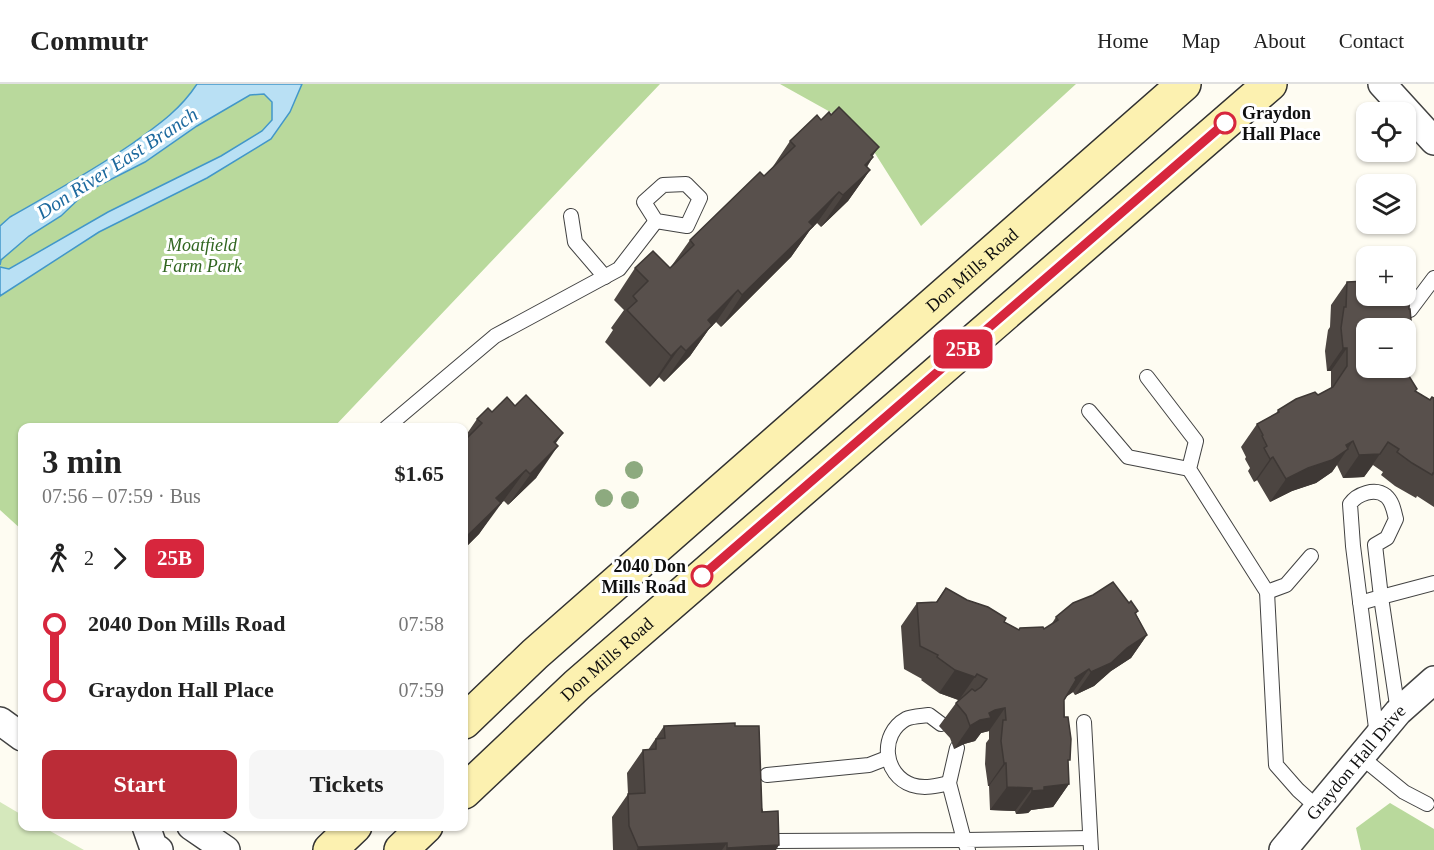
<!DOCTYPE html>
<html lang="en">
<head>
<meta charset="utf-8">
<style>
	body { margin:0; font-family:"Times New Roman",serif; background:#f6f6f6; color:#222; height:100vh; display:flex; flex-direction:column; font-size:22px; white-space:nowrap }
	* { box-sizing:border-box; margin:0 }
	p { font-size:20px; color:#767676 }
	.icon { flex:none; width:33px; height:33px; fill:none; stroke:currentColor; stroke-width:2; stroke-linecap:round; stroke-linejoin:round }
	.map { position:relative; flex:1; overflow:hidden }
	.drawer { position:absolute; left:18px; top:339px; width:450px; height:408px; display:flex; flex-direction:column; background:#fff; border-radius:12px; box-shadow:0 2px 4px #0004 }
	.drawer>* { flex:none }
	.badge { padding:0 12px; border-radius:9px; font-size:21px; line-height:39px }
	.fabs { position:absolute; left:1356px; top:18px; display:grid; gap:12px }
	.fabs a { display:grid; place-items:center; width:60px; height:60px; border-radius:12px; background:#fff; box-shadow:0 2px 4px #0004; font-size:30px }
	.map>.badge { position:absolute; translate:-50% -50%; box-shadow:0 0 0 3px #fff }
	.legs { display:flex; align-items:center; gap:9px; height:66px; padding:0 24px; font-size:20px }
	.legs p { margin-inline-start:auto }
	.head { display:flex; align-items:center; justify-content:space-between; height:102px; padding:0 24px }
	h1 { font-size:33px; font-weight:800; line-height:45px }
	.cta { display:flex; gap:12px; margin-top:auto; padding:12px 24px }
	.cta a { flex:1; height:69px; border-radius:12px; background:#bb2c37; color:#fff; font-size:24px; font-weight:800; line-height:69px; text-align:center }
	.cta a+a { background:#f6f6f6; color:#222 }
	ul { padding:0 24px; list-style:none }
	li { display:flex; align-items:center; gap:21px; height:66px; font-size:22px }
	li i { display:grid; place-items:center; width:9px; height:100%; margin:0 8px; background:currentColor }
	li i::after { content:''; width:15px; height:15px; margin:-8px; border:4px solid; border-radius:50%; background:#fff }
	li p { margin-inline-start:auto }
	li:first-child i { background:linear-gradient(#0000 50%,currentColor 0) }
	li:last-child i { background:linear-gradient(currentColor 50%,#0000 0) }
	header { display:flex; align-items:center; gap:36px; box-sizing:border-box; height:84px; padding:0 30px; background:#fff; border-bottom:2px solid #e0e0e0 }
	header strong { font-size:28px }
	nav { display:flex; gap:33px; margin-inline-start:auto; font-size:21px }
	.map>svg:first-child { display:block }
	.green { fill:#d5e8bc }
	.forest { fill:#b9d99c }
	.water { fill:#b9e0f4; stroke:#4297c9; stroke-width:1.5 }
	.lines { fill:none; stroke-linecap:round; stroke-linejoin:round }
	.lane-casing { stroke:#424242; stroke-width:16 }
	.street-casing { stroke:#424242; stroke-width:30 }
	.secondary-casing { stroke:#313131; stroke-width:36 }
	.lane { stroke:#fff; stroke-width:14 }
	.street { stroke:#fff; stroke-width:27 }
	.secondary { stroke:#fcf1b0; stroke-width:33 }
	.tree { fill:#8daa7f }
	.wall { fill:#4c4541 }
	.shaded-wall { fill:#3e3835 }
	.building { fill:#58504c; stroke:#3e3835; stroke-width:1.5 }
	.line-1-casing { stroke:#fff; stroke-width:14 }
	.line-1 { stroke:#d7263d; stroke-width:9 }
	.stop-1-dot { fill:#fff; stroke:#d7263d; stroke-width:3 }
	.labels { text-anchor:middle; stroke-width:6; stroke-linejoin:round; paint-order:stroke }
	.stop-label { font-size:18px; font-weight:bold; fill:#0f0f0f; stroke:#fff; text-anchor:start }
	.park-label { font-size:18px; font-style:italic; fill:#316621; stroke:#fff }
	.street-label { font-size:18px; fill:#0f0f0f; stroke:#fff }
	.water-label { font-size:20px; font-style:italic; fill:#1c699e; stroke:#fff }
</style>
</head>
<body>
<header>
<strong>Commutr</strong>
<nav><a>Home</a><a>Map</a><a>About</a><a>Contact</a></nav>
</header>
<div class="map">
<svg width="1434" height="766" viewBox="0 0 1434 766">
	<rect width="100%" height="100%" fill="#fefcf2"/>
	<!-- green -->
	<path class="green" d="M 0,718 L 22,731 L 22,742 L 43,743 L 84,766 L 0,766 Z"/>
	<!-- forest -->
	<g class="forest">
		<path d="M 0,0 L 660,0 L 334,343 L 22,344 L 22,446 L 0,426 Z"/>
		<path d="M 780,0 L 1076,0 L 921,142 L 859,44 Z"/>
		<path d="M 1390,719 L 1434,745 L 1434,766 L 1361,766 L 1356,744 Z"/>
	</g>
	<!-- water -->
	<path class="water" d="M 197,0 L 302,0 L 290,28 L 271,55 L 207,94 L 99,148 L 0,212 L 0,183 L 9,185 L 108,128 L 221,72 L 262,47 L 272,36 L 272,18 L 264,10 L 250,11 L 197,42 L 145,78 L 86,108 L 61,132 L 29,152 L 1,176 L 0,181 L 0,142 L 10,133 C 52,109 94,86 133,59 C 158,41 180,26 197,0 Z"/>
	<g class="lines">
		<defs>
			<g id="lane">
				<path d="M 686,100 L 700,114 L 687,142 L 656,137 L 644,118 L 663,101 Z"/>
				<path d="M 571,132 L 575,158 L 605,193"/>
				<path d="M 1410,226 L 1434,194"/>
				<path d="M 1147,293 L 1196,357 L 1189,385 L 1267,508 L 1276,681 L 1298,706 L 1318,724"/>
				<path d="M 1089,327 L 1128,373 L 1189,385"/>
				<path d="M 386,344 L 495,252 L 619,185 L 656,137"/>
				<path d="M 1267,508 L 1286,501 L 1311,472"/>
				<path d="M 1360,519 L 1381,513 L 1375,461 L 1387,454 L 1396,435 C 1394,428 1393,418 1386,412 C 1375,403 1357,410 1350,420 L 1353,462 L 1377,652"/>
				<path d="M 1398,628 L 1381,513 L 1434,499"/>
				<path d="M 1084,638 L 1091,766"/>
				<path d="M 941,640 L 929,631 C 923,632 912,632 906,635 C 879,650 883,691 912,701 C 924,705 937,702 949,699"/>
				<path d="M 1360,672 L 1404,708 L 1427,720"/>
				<path d="M 767,691 L 869,681 L 887,674"/>
				<path d="M 775,757 L 964,756 L 949,699 L 957,664"/>
				<path d="M 968,766 L 964,756 L 1090,754"/>
			</g>
			<g id="street">
				<path d="M 1382,0 L 1434,57"/>
				<path d="M 0,637 L 22,653"/>
				<path d="M 146,742 L 153,762 L 159,766"/>
				<path d="M 191,742 L 226,766"/>
				<path id="s1" d="M 1283,766 L 1398,628 L 1434,596"/>
			</g>
			<g id="secondary">
				<path id="s2" d="M 464,638 L 535,570 L 1184,0"/>
				<path id="s3" d="M 464,708 L 577,601 L 1270,0"/>
				<path d="M 330,766 L 355,742"/>
				<path d="M 401,766 L 426,742"/>
			</g>
		</defs>
		<!-- lane casing -->
		<use href="#lane" class="lane-casing"/>
		<!-- street casing -->
		<use href="#street" class="street-casing"/>
		<!-- secondary casing -->
		<use href="#secondary" class="secondary-casing"/>
		<!-- lane -->
		<use href="#lane" class="lane"/>
		<!-- street -->
		<use href="#street" class="street"/>
		<!-- secondary -->
		<use href="#secondary" class="secondary"/>
	</g>
	<!-- trees -->
	<g class="tree">
		<circle cx="634" cy="386" r="9"/>
		<circle cx="604" cy="414" r="9"/>
		<circle cx="630" cy="416" r="9"/>
	</g>
	<!-- wall -->
	<g class="wall">
		<path d="M 821,36 L 873,73 L 867,83 L 870,86 L 848,117 L 821,143 L 817,139 L 810,146 L 791,173 L 721,243 L 716,238 L 709,245 L 690,272 L 664,298 L 659,293 L 650,303 L 605,258 L 613,246 L 611,244 L 624,226 L 614,216 L 635,184 L 670,184 L 690,156 L 770,87 L 790,57 Z"/>
		<path d="M 1347,198 L 1366,244 L 1415,307 L 1430,316 L 1434,314 L 1434,423 L 1417,412 L 1416,414 L 1395,402 L 1381,391 L 1383,388 L 1373,381 L 1364,393 L 1343,394 L 1337,381 L 1332,388 L 1316,399 L 1292,407 L 1270,418 L 1257,396 L 1254,398 L 1248,387 L 1250,384 L 1245,375 L 1246,373 L 1241,363 L 1257,340 L 1276,330 L 1278,326 L 1318,311 L 1331,304 L 1331,287 L 1327,287 L 1325,267 L 1328,246 L 1330,243 L 1331,221 Z"/>
		<path d="M 515,322 L 555,360 L 536,394 L 508,421 L 504,417 L 498,422 L 479,450 L 464,465 L 464,354 L 477,335 L 492,328 Z"/>
		<path d="M 946,504 L 1019,546 L 1044,545 L 1051,541 L 1056,533 L 1129,519 L 1138,527 L 1136,530 L 1147,551 L 1131,574 L 1111,587 L 1094,602 L 1075,611 L 1073,608 L 1066,613 L 1064,616 L 1069,700 L 1053,723 L 1031,726 L 1028,729 L 1016,730 L 1015,727 L 990,726 L 989,702 L 988,702 L 985,680 L 986,659 L 989,655 L 989,647 L 981,649 L 975,657 L 964,660 L 954,665 L 950,654 L 939,642 L 956,619 L 958,616 L 939,609 L 921,596 L 922,595 L 904,585 L 901,542 L 917,519 L 936,518 Z"/>
		<path d="M 664,642 L 735,642 L 776,766 L 613,766 L 612,733 L 628,710 L 627,689 L 643,666 L 648,666 Z"/>
	</g>
	<!-- shaded-wall -->
	<g class="shaded-wall">
		<path d="M 879,63 L 869,77 L 873,73 L 854,101 L 870,86 L 848,117 L 821,143 L 871,71 Z"/>
		<path d="M 839,108 L 817,139 L 810,146 L 791,173 L 721,243 L 742,211 L 809,138 Z"/>
		<path d="M 738,206 L 716,238 L 709,245 L 690,272 L 664,298 L 708,236 Z"/>
		<path d="M 681,262 L 659,293 L 650,303 L 671,272 Z"/>
		<path d="M 1343,264 L 1347,264 L 1331,287 L 1327,287 Z"/>
		<path d="M 563,349 L 544,376 L 558,362 L 536,394 L 508,421 L 554,358 Z"/>
		<path d="M 1353,357 L 1332,388 L 1316,399 L 1292,407 L 1270,418 L 1286,395 Z"/>
		<path d="M 1380,370 L 1364,393 L 1343,394 L 1359,371 Z"/>
		<path d="M 1273,373 L 1257,396 L 1254,398 L 1270,375 Z"/>
		<path d="M 526,386 L 479,450 L 464,465 L 464,455 L 496,414 Z"/>
		<path d="M 1147,551 L 1131,574 L 1111,587 L 1094,602 L 1075,611 L 1091,588 Z"/>
		<path d="M 1089,585 L 1073,608 L 1059,617 L 1075,594 Z"/>
		<path d="M 955,586 L 975,593 L 959,616 L 939,609 Z"/>
		<path d="M 1005,624 L 989,647 L 981,649 L 975,657 L 964,660 L 954,665 L 970,642 L 995,626 Z"/>
		<path d="M 1004,679 L 1006,679 L 989,702 L 988,702 Z"/>
		<path d="M 1069,700 L 1053,723 L 1031,726 L 1028,729 L 1016,730 L 1032,707 L 1044,703 Z"/>
		<path d="M 1007,703 L 1032,704 L 1015,727 L 990,726 Z"/>
		<path d="M 727,759 L 722,766 L 637,766 L 638,763 Z"/>
		<path d="M 779,761 L 776,766 L 726,766 L 727,764 Z"/>
	</g>
	<!-- building -->
	<g class="building">
		<path d="M 839,23 L 879,63 L 871,71 L 873,73 L 865,81 L 870,86 L 843,111 L 839,108 L 809,138 L 813,142 L 742,211 L 738,206 L 708,236 L 712,241 L 686,267 L 681,262 L 671,272 L 627,226 L 637,217 L 633,212 L 648,197 L 635,184 L 653,167 L 670,184 L 694,161 L 690,156 L 760,88 L 764,92 L 795,62 L 790,57 L 817,31 L 821,36 L 829,28 L 831,31 Z"/>
		<path d="M 1366,197 L 1366,212 L 1406,212 L 1406,200 L 1410,201 L 1409,225 L 1410,225 L 1412,247 L 1409,268 L 1406,267 L 1406,244 L 1366,244 L 1366,284 L 1404,284 L 1417,305 L 1415,307 L 1430,316 L 1432,313 L 1434,314 L 1434,390 L 1433,389 L 1432,391 L 1412,379 L 1397,368 L 1399,365 L 1388,358 L 1380,370 L 1359,371 L 1353,357 L 1346,361 L 1348,365 L 1332,376 L 1308,384 L 1286,395 L 1273,373 L 1270,375 L 1264,364 L 1267,362 L 1262,352 L 1263,351 L 1257,340 L 1279,328 L 1278,326 L 1296,315 L 1315,308 L 1318,311 L 1333,303 L 1347,282 L 1347,264 L 1343,264 L 1341,244 L 1344,223 L 1346,223 L 1347,198 Z"/>
		<path d="M 526,311 L 563,349 L 554,358 L 558,362 L 530,390 L 526,386 L 496,414 L 501,419 L 464,455 L 464,357 L 482,339 L 477,335 L 488,324 L 492,328 L 507,313 L 515,322 Z"/>
		<path d="M 1113,498 L 1129,519 L 1131,517 L 1138,527 L 1135,529 L 1147,551 L 1127,564 L 1111,579 L 1091,588 L 1089,585 L 1075,594 L 1076,596 L 1064,616 L 1064,633 L 1068,633 L 1071,655 L 1070,676 L 1068,676 L 1069,700 L 1044,703 L 1044,706 L 1032,707 L 1032,704 L 1007,703 L 1006,679 L 1004,679 L 1001,657 L 1003,636 L 1006,636 L 1005,624 L 995,626 L 989,629 L 991,634 L 980,636 L 970,642 L 966,631 L 956,619 L 972,605 L 975,607 L 981,603 L 987,595 L 977,590 L 975,593 L 955,586 L 937,573 L 938,571 L 920,562 L 917,519 L 937,518 L 946,504 L 967,516 L 988,523 L 1006,534 L 1004,538 L 1019,546 L 1020,544 L 1043,543 L 1044,545 L 1058,536 L 1056,533 L 1073,519 L 1093,511 Z"/>
		<path d="M 735,639 L 735,642 L 759,642 L 762,728 L 778,727 L 779,761 L 727,764 L 727,759 L 638,763 L 629,742 L 628,710 L 645,709 L 643,666 L 656,665 L 656,655 L 665,654 L 664,642 Z"/>
	</g>
	<g class="lines">
		<defs>
			<path id="line-1" d="M 702,492 L 1225,39"/>
		</defs>
		<!-- line-1 casing -->
		<use href="#line-1" class="line-1-casing"/>
		<!-- line-1 -->
		<use href="#line-1" class="line-1"/>
	</g>
	<!-- markers -->
	<g class="stop-1-dot">
		<circle cx="1225" cy="39" r="10"/>
		<circle cx="702" cy="492" r="10"/>
	</g>
	<g class="labels">
		<!-- stop labels -->
		<g class="stop-label">
			<text x="1242" y="35">Graydon<tspan x="1242" dy="21">Hall Place</tspan></text>
			<text x="686" y="488" text-anchor="end">2040 Don<tspan x="686" dy="21">Mills Road</tspan></text>
		</g>
		<!-- park labels -->
		<g class="park-label">
			<text x="202" y="167">Moatfield<tspan x="202" dy="21">Farm Park</tspan></text>
		</g>
		<!-- street labels -->
		<g class="street-label">
			<text dy="6" stroke="none"><textPath href="#s2" startOffset="680">Don Mills Road</textPath></text>
			<text dy="6" stroke="none"><textPath href="#s3" startOffset="195">Don Mills Road</textPath></text>
			<text dy="6" stroke="none"><textPath href="#s1" startOffset="114">Graydon Hall Drive</textPath></text>
		</g>
		<!-- water labels -->
		<g class="water-label">
			<text transform="translate(117 79) rotate(-33)" y="7">Don River East Branch</text>
		</g>
	</g>
</svg>
<div class="fabs">
<a><svg class="icon" aria-label="locate" viewBox="0 0 24 24"><circle cx="12" cy="12" r="6"/><path d="M12 2v4M12 18v4M2 12h4M18 12h4"/></svg></a>
<a><svg class="icon" aria-label="layers" viewBox="0 0 24 24"><path d="M12 4l9 5-9 5-9-5zM3 14l9 5 9-5"/></svg></a>
<a>+</a>
<a>−</a>
</div>
<b class="badge" style="left:963px;top:265px;background:#d7263d;color:#fff">25B</b>
<section class="drawer">
<div class="head"><div><h1>3 min</h1><p>07:56 – 07:59 · Bus</p></div><b>$1.65</b></div>
<div class="legs"><svg class="icon" aria-label="walk" viewBox="0 0 24 24"><circle cx="13" cy="4" r="2"/><path d="M13 8l-2 6 4 7M11 14l-3 7M7 12l3-4h3l4 4"/></svg>2<svg class="icon" aria-label="forward" viewBox="0 0 24 24"><path d="M9 5l7 7-7 7"/></svg><b class="badge" style="background:#d7263d;color:#fff">25B</b></div>
<ul>
<li><i style="color:#d7263d"></i><b>2040 Don Mills Road</b><p>07:58</p></li>
<li><i style="color:#d7263d"></i><b>Graydon Hall Place</b><p>07:59</p></li>
</ul>
<div class="cta"><a>Start</a><a>Tickets</a></div>
</section>
</div>
</body>
</html>
